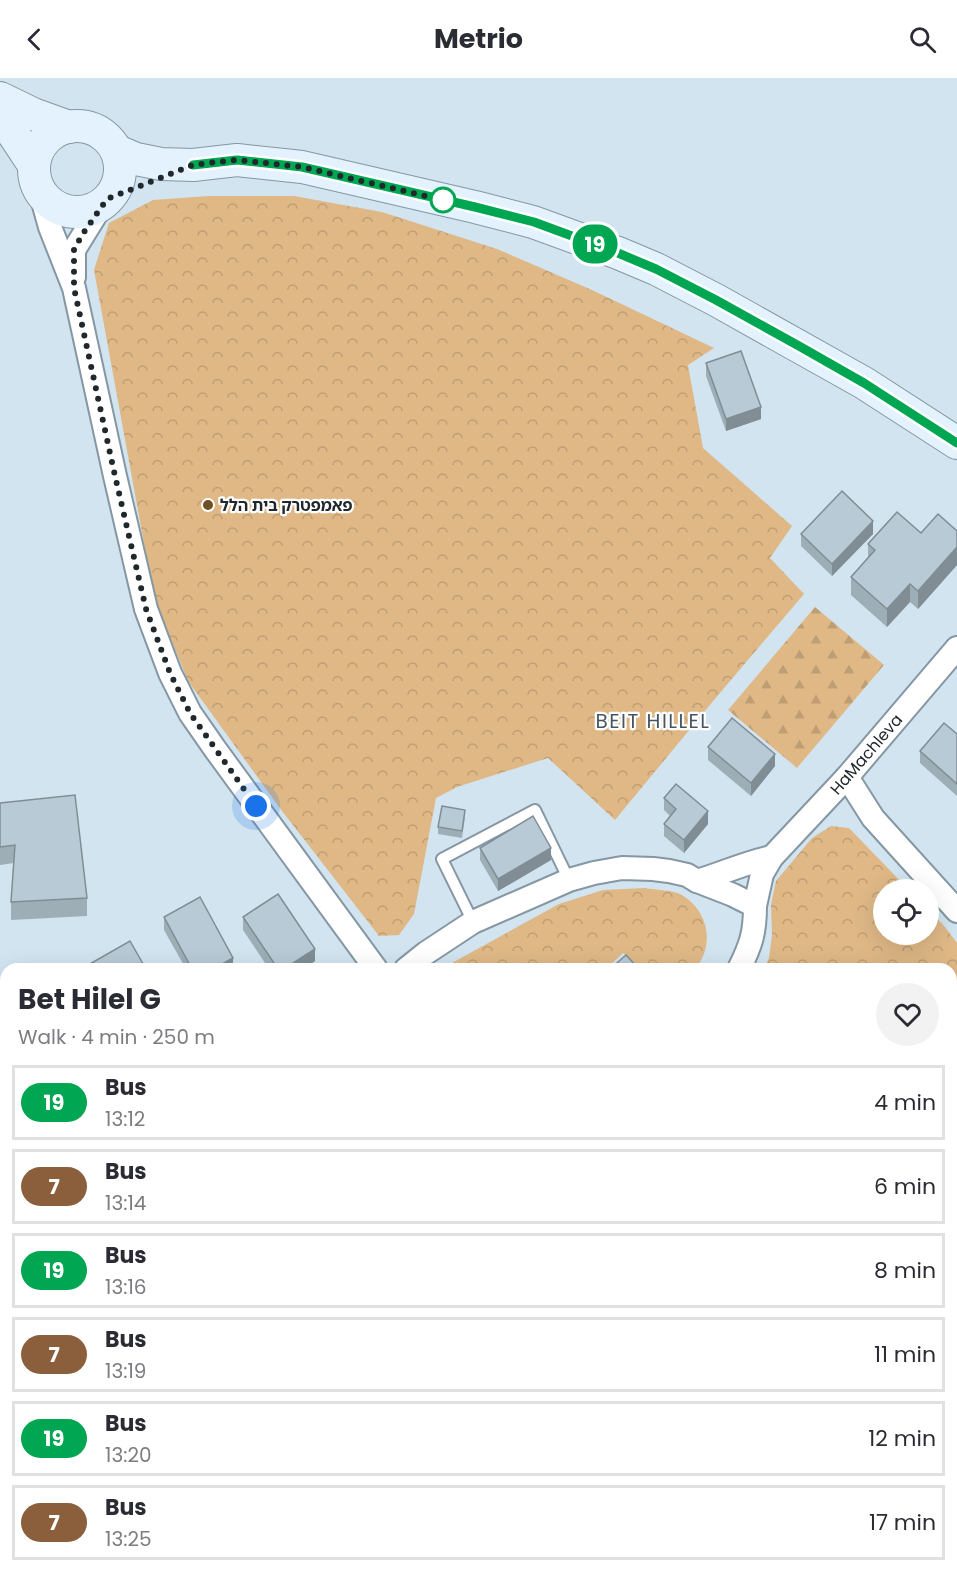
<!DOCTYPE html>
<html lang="en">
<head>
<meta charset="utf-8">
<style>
	body { margin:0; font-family:Poppins,"Noto Sans Hebrew",sans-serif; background:#f2f2f3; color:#2b2b33; height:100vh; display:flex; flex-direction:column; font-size:22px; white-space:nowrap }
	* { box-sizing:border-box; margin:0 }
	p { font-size:20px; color:#7c7c81 }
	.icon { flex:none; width:33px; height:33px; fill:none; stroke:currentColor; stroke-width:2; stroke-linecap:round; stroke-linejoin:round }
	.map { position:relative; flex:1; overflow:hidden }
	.drawer { position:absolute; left:0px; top:885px; width:957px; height:620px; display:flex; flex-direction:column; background:#fff; border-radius:18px 18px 0 0; box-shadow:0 6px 24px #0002 }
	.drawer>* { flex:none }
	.badge { padding:0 12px; border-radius:20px; font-size:21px; line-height:39px }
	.fabs { position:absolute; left:873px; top:801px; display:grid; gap:12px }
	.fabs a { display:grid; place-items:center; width:66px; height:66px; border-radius:50%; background:#fff; box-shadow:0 6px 24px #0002; font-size:30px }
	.you { position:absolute; width:30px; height:30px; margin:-15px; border:4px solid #fff; border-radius:50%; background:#1a73e8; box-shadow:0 0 0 9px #1a73e833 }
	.map>.badge { position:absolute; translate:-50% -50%; box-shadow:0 0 0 3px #fff }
	.round { display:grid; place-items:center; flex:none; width:63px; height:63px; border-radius:32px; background:#f2f2f3 }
	.headline { display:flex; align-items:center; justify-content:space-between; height:102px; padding:0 18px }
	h1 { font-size:28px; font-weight:700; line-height:45px }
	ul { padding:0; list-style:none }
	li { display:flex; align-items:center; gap:18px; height:75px; margin:0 12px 9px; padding:0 6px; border:3px solid #e1e1e2; border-radius:0px }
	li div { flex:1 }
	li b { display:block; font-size:22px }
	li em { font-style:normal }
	li .badge { min-width:66px; font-weight:700; text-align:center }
	header { display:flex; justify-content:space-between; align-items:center; height:78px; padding:0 18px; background:#fff; font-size:27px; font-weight:700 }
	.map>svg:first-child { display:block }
	.forest { fill:url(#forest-firs) }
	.park { fill:url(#park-crowns) }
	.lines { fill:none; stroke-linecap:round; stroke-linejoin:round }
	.service-casing { stroke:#8597a2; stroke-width:14 }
	.minor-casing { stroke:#8597a2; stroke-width:26 }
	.secondary-casing { stroke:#8597a2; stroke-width:34 }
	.service { stroke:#fff; stroke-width:10 }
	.minor { stroke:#fff; stroke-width:22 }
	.secondary { stroke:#e3f2fc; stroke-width:32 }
	.wall { fill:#9daeb7 }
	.shaded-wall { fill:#808d95 }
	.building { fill:#b7cad5; stroke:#808d95; stroke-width:1.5 }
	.line-casing { stroke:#fff; stroke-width:14 }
	.line { stroke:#00a651; stroke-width:9 }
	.walk { stroke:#21282c; stroke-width:6; stroke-dasharray:0 10.8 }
	.stop-dot { fill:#fff; stroke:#00a651; stroke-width:3 }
	.poi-dot { fill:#6f5025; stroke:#fff; stroke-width:2 }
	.labels { text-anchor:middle; stroke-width:4.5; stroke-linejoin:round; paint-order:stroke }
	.poi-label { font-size:16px; font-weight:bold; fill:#21282c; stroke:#fff; text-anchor:start }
	.street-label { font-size:16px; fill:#21282c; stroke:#fff }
	.quarter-label { font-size:20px; letter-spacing:1.5px; fill:#465660; stroke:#fff }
</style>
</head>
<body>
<header><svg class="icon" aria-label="back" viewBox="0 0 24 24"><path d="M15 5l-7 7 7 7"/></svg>Metrio<svg class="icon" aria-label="search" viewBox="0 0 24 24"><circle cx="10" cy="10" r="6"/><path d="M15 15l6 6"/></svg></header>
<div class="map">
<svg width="957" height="1504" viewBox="0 0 957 1504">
	<defs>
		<pattern id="forest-firs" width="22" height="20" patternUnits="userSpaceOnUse" patternTransform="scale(1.5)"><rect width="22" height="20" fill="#dfb886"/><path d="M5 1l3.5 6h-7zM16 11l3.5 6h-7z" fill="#bf9e74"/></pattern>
		<pattern id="park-crowns" width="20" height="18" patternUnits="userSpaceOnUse" patternTransform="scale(1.5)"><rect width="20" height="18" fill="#dfb886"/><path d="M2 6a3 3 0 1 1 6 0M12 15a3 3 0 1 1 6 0" fill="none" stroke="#bf9e74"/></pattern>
	</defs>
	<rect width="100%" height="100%" fill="#d1e4f0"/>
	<!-- forest -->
	<path class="forest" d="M 815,529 L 884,587 L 797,690 L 728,632 Z"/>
	<!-- park -->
	<g class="park">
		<path d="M 209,118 L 294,118 L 382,134 L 497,171 L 592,212 L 714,270 L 688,287 L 703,370 L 792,448 L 770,480 L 804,516 L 714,622 L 615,742 L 548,680 L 457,709 L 436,720 L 414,836 L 399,857 L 379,858 L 282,733 L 188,603 L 154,520 L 94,192 L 109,145 L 153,122 Z"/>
		<path d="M 831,748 L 849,750 L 908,811 L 884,812 L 884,856 L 928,856 L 929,832 L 945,849 L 957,865 L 957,1128 L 951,1130 L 951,891 L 764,891 L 769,880 L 772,857 L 771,827 L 776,803 L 812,760 Z"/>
		<path d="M 645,810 C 656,812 673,812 682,817 C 709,833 715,868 695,891 L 640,891 L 623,875 L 606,891 L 441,891 L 559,826 L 603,812 Z"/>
	</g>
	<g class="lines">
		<defs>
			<path id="service" d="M 473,844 L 442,781 L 535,732 L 569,802"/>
			<g id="minor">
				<path d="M 40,113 L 50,149 L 74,210 L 115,398 L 146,531 L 170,595 L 190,635 L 215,671 L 376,891"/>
				<path d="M 74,199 L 74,172 L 103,125"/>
				<path d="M 847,699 L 873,740 L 957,833"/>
				<path d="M 697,803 C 721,796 747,784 772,779"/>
				<path d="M 755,828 L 762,796 L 772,779 L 847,699 L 957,570"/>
				<path d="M 406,891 L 426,875 L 473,844 L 569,802 L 594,795 L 622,790 L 653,791 L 669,793 L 687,797 L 697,803 L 733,817 L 755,828 C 755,855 751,867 739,891"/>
				<path d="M 0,1114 L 6,1110"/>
				<path d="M 951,1179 L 957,1177"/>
				<path d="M 951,1443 L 957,1441"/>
				<path d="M 727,1498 L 731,1504"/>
				<path d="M 856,1504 L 862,1498"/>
			</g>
			<g id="secondary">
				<path d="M 0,20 L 33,36 L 69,49"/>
				<path d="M 0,36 L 34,87"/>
				<circle cx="77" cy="91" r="43"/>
				<path d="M 117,73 L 136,81 L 161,86 L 193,87 L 237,82 L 302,89 L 475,129 L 533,144 L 618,175 L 656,191 L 716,222 L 864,305 L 957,365"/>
			</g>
		</defs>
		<!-- service casing -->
		<use href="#service" class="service-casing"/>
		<!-- minor casing -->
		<use href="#minor" class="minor-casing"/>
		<!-- secondary casing -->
		<use href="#secondary" class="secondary-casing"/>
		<!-- service -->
		<use href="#service" class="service"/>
		<!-- minor -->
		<use href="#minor" class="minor"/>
		<!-- secondary -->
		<use href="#secondary" class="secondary"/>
	</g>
	<!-- wall -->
	<g class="wall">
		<path d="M 706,285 L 761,341 L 726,353 L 706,298 Z"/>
		<path d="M 957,453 L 957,487 L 918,531 L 910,524 L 887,549 L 851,517 L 851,499 L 868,480 L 868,466 L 921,455 Z"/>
		<path d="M 801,456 L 873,456 L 832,498 L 801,468 Z"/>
		<path d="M 957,656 L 957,718 L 920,685 L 920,673 Z"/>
		<path d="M 708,669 L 775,688 L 751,718 L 708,682 Z"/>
		<path d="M 664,720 L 708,746 L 684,775 L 664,758 L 664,746 L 670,738 L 664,732 Z"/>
		<path d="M 0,725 L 87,820 L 87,838 L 11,842 L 11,824 L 14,785 L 0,787 Z"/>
		<path d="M 465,739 L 462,760 L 438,756 L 438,749 Z"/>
		<path d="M 480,770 L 551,782 L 498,813 L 480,782 Z"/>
		<path d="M 164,839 L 233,891 L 186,891 L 164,852 Z"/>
		<path d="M 243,839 L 315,883 L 303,891 L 269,891 L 243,852 Z"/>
		<path d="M 6,944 L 6,1017 L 0,1006 L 0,948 Z"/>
		<path d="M 957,1181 L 957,1257 L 951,1258 L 951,1182 Z"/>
		<path d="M 617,1498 L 684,1498 L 676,1504 L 621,1504 Z"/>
	</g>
	<!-- shaded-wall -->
	<g class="shaded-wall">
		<path d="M 761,329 L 761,341 L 726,353 L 726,341 Z"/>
		<path d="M 873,443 L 873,456 L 832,498 L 832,486 Z"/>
		<path d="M 957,469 L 957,487 L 918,531 L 918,513 Z"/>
		<path d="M 910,506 L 910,524 L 887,549 L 887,531 Z"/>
		<path d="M 775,676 L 775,688 L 751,718 L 751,705 Z"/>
		<path d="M 708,733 L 708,746 L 684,775 L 684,762 Z"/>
		<path d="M 551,770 L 551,782 L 498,813 L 498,801 Z"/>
		<path d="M 315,871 L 315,883 L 303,891 L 284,891 Z"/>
		<path d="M 233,880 L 233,891 L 213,891 Z"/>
		<path d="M 953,1362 L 953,1380 L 951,1381 L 951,1363 Z"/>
		<path d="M 667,1498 L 684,1498 L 676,1504 L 659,1504 Z"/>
	</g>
	<!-- building -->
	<g class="building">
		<path d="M 741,273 L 761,329 L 726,341 L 706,285 Z"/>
		<path d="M 842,413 L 873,443 L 832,486 L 801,456 Z"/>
		<path d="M 897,434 L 921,455 L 938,436 L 957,453 L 957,469 L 918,513 L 910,506 L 887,531 L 851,499 L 875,472 L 868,466 Z"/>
		<path d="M 732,640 L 775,676 L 751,705 L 708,669 Z"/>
		<path d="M 944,645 L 957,656 L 957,706 L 920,673 Z"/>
		<path d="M 676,706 L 708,733 L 684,762 L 664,746 L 676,731 L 664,720 Z"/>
		<path d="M 75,717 L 87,820 L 11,824 L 15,767 L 0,769 L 0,725 Z"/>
		<path d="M 442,728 L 465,732 L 462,753 L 438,749 Z"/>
		<path d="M 533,738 L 551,770 L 498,801 L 480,770 Z"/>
		<path d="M 278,816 L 315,871 L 284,891 L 278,891 L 243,839 Z"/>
		<path d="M 200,819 L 233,880 L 213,891 L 192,891 L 164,839 Z"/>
		<path d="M 130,863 L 146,891 L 91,891 L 88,887 Z"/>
		<path d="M 626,877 L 639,891 L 610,891 Z"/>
		<path d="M 6,944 L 6,999 L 0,988 L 0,948 Z"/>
		<path d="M 957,1181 L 957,1239 L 951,1240 L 951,1182 Z"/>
		<path d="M 627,1498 L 667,1498 L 659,1504 L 631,1504 Z"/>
		<path d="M 884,1498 L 892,1498 L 900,1504 L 880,1504 Z"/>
	</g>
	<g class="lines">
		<defs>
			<path id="line" d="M 193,87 L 237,82 L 302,89 L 475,129 L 534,144 L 618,175 L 656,191 L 716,222 L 799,268 L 864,305 L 957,365"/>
		</defs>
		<!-- line casing -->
		<use href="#line" class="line-casing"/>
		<!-- line -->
		<use href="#line" class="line"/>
		<!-- walk -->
		<path class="walk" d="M 256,728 L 190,635 L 170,595 L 146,531 L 115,398 L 74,210 L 74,172 L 82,157 L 107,121 L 193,87 L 217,84 L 237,82 L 302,89 L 443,122"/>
	</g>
	<!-- markers -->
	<circle class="stop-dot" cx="443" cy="122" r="12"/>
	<circle class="poi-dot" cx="208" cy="427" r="6"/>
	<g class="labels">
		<!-- poi labels -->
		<g class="poi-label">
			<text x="220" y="433">פאמפטרק בית הלל</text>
		</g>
		<!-- street labels -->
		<g class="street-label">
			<text transform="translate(866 676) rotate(-49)" y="6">HaMachleva</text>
		</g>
		<!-- quarter labels -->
		<g class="quarter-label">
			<text x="653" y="650">BEIT HILLEL</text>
		</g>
	</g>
</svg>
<div class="fabs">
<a><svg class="icon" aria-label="locate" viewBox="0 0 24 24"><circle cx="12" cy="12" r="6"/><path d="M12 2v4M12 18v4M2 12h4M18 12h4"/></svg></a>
</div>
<div class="you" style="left:256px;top:728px"></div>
<b class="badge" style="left:595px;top:166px;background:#00a651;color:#fff">19</b>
<section class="drawer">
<div class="headline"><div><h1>Bet Hilel G</h1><p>Walk · 4 min · 250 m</p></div><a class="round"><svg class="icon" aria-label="heart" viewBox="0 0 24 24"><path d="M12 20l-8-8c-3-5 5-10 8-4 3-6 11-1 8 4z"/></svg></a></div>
<ul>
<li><span class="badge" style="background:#00a651;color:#fff">19</span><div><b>Bus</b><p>13:12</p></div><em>4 min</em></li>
<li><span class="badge" style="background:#8b5e3c;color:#fff">7</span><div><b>Bus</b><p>13:14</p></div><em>6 min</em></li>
<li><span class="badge" style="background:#00a651;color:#fff">19</span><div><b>Bus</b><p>13:16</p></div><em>8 min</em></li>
<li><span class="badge" style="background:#8b5e3c;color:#fff">7</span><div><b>Bus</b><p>13:19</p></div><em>11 min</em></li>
<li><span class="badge" style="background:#00a651;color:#fff">19</span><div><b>Bus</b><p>13:20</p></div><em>12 min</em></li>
<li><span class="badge" style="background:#8b5e3c;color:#fff">7</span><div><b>Bus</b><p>13:25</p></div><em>17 min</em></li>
</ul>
</section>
</div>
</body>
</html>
